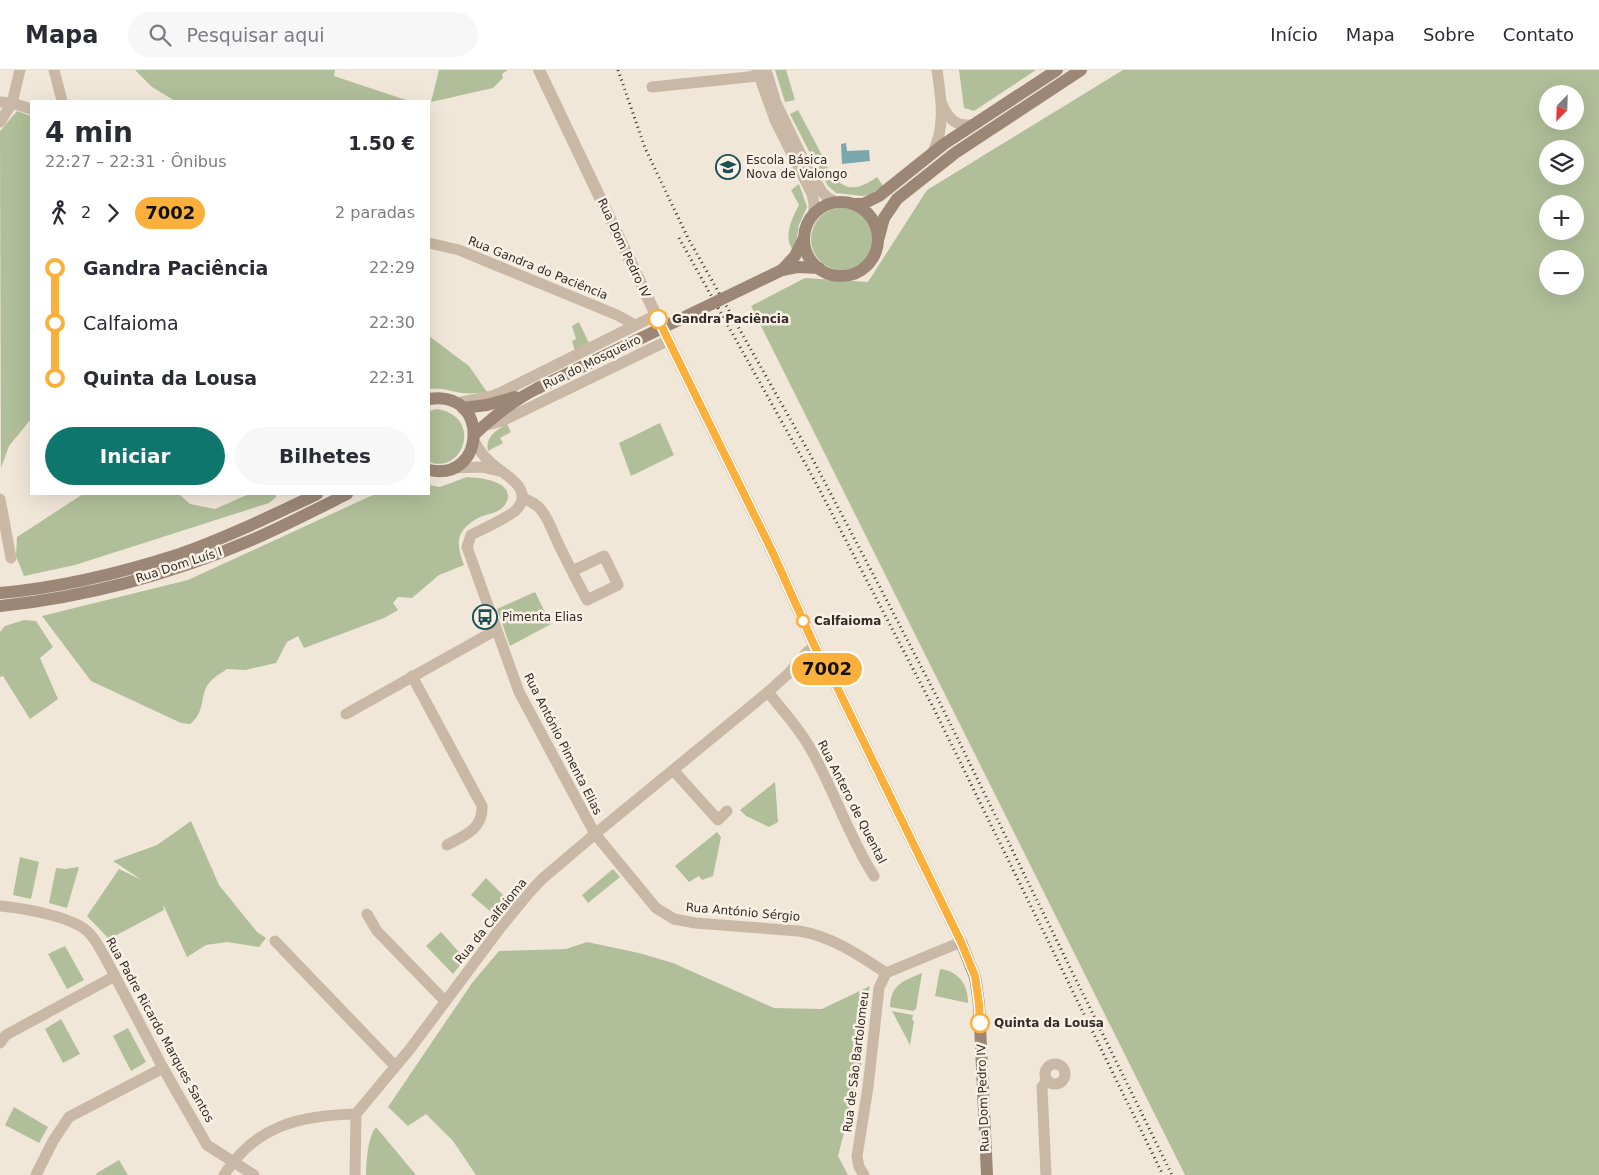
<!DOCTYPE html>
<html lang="pt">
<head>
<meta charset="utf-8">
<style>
	body { margin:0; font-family:"DejaVu Sans",sans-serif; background:#f7f7f7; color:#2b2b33; height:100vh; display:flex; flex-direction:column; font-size:19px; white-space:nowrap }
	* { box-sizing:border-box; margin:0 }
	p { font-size:16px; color:#7c7c81 }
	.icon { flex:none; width:28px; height:28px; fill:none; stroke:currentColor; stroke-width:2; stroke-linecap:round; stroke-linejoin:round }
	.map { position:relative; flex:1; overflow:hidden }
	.side { position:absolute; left:30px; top:30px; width:400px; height:395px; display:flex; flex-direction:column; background:#fff; border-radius:0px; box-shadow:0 5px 20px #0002 }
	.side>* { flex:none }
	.badge { padding:0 10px; border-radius:16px; font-size:18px; line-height:32px }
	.needle { width:32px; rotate:203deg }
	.tools { position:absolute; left:1539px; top:15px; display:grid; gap:10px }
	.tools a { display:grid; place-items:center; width:45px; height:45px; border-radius:50%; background:#fff; box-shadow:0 5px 20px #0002; font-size:25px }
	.map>.badge { position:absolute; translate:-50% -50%; box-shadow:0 0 0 2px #fff }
	.legs { display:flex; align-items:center; gap:8px; height:55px; padding:0 15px; font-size:16px }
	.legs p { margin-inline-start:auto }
	.summary { display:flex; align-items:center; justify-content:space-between; height:85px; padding:0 15px }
	h1 { font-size:28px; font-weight:700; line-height:38px }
	.action { display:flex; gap:10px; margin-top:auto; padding:10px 15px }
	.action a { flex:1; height:58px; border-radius:30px; background:#0f766e; color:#fff; font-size:20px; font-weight:700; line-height:58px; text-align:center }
	.action a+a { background:#f7f7f7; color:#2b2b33 }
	ul { padding:0 15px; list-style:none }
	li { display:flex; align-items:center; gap:18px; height:55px; font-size:19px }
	li i { display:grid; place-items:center; width:8px; height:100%; margin:0 6px; background:currentColor }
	li i::after { content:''; width:12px; height:12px; margin:-6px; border:4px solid; border-radius:50%; background:#fff }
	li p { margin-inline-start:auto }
	li:first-child i { background:linear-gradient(#0000 50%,currentColor 0) }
	li:last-child i { background:linear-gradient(currentColor 50%,#0000 0) }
	header { display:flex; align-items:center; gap:30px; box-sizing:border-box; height:70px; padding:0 25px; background:#fff; border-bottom:1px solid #e1e1e2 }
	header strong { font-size:24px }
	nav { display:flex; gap:28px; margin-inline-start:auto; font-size:18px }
	.search { width:350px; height:45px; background:#f7f7f7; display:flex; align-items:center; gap:12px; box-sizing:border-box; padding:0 18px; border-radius:28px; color:#7c7c81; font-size:19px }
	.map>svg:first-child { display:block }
	.green { fill:#b0bf99; fill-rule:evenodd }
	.water { fill:#79a7ad }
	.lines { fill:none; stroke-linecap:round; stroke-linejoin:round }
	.minor { stroke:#c8b8a5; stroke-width:11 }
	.tertiary { stroke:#c8b8a5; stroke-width:12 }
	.secondary { stroke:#9c8777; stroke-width:12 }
	.rail { stroke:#342c26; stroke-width:3; stroke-dasharray:1 4; stroke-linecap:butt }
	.secondary-bridge { stroke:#9c8777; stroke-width:12 }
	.line-1-casing { stroke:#fff; stroke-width:11 }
	.line-1 { stroke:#fbb03b; stroke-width:8 }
	.stop-1-dot { fill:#fff; stroke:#fbb03b; stroke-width:2.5 }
	.labels { text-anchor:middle; stroke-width:5; stroke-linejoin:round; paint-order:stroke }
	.poi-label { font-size:12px; fill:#342c26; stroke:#f9f1e5; text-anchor:start }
	.street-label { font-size:12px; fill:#342c26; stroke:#f9f1e5 }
	.stop-label { font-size:12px; font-weight:bold; fill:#342c26; stroke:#f9f1e5; text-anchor:start }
</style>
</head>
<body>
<header>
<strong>Mapa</strong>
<div class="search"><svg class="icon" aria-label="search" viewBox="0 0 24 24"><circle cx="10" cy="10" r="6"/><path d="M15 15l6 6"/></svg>Pesquisar aqui</div>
<nav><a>Início</a><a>Mapa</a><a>Sobre</a><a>Contato</a></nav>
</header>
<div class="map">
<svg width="1599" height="1105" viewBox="0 0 1599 1105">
	<rect width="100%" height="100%" fill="#f1e7d9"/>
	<!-- green -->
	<g class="green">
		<path d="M 135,0 L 335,0 L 334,6 L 409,31 L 175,31 L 152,17 Z"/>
		<path d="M 439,0 L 508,0 L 502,4 L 503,8 L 493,18 L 431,32 Z"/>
		<path d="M 775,0 L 786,0 L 795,30 L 785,32 Z"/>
		<path d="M 959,0 L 1036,0 L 974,41 L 964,38 Z"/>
		<path d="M 1123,0 L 1599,0 L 1599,1105 L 1185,1105 L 751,236 L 805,208 L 868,212 L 927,120 ZM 1548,24 L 1575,24 L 1575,51 L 1548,51 ZM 1548,79 L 1575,79 L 1575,106 L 1548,106 ZM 1548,134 L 1575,134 L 1575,161 L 1548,161 ZM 1548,189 L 1575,189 L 1575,216 L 1548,216 Z"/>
		<path d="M 798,40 L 823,87 L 814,91 L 790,44 Z"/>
		<path d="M 17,41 L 31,46 L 31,349 L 9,376 L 1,398 L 0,61 Z"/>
		<path d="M 825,93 C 839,119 852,125 877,107 L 883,116 L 870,124 L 863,126 L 836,123 L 828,116 L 818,97 Z"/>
		<path d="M 799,114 L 807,137 L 799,155 L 796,173 L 793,180 C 783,167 792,148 799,135 L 791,120 Z"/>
		<circle cx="842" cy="169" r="31"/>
		<path d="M 579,252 L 589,273 L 575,281 L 572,271 L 576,269 L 572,256 Z"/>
		<path d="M 429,266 L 469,296 L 487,322 C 479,323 471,324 462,323 C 450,321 441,317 429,319 Z"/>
		<path d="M 437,339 C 483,346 464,405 429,392 L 429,341 Z"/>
		<path d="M 660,353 L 674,385 L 631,406 L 619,373 Z"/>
		<path d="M 507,354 L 511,362 L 500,368 L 503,373 L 488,381 C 485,367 496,360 507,354 Z"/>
		<path d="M 467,407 C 479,408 510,410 508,428 C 507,431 505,436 502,438 C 497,443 487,444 480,447 C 456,460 455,471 464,495 L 439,505 L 412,528 L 398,527 L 393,533 L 398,540 L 384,548 L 304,578 L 298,566 L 287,572 L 276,593 L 245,600 L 227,599 C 220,604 210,609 206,618 C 200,632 204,643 190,654 L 181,653 L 91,611 L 42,546 L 188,510 L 375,424 L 429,424 L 429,415 L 440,417 Z"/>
		<path d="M 83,424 L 179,424 L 190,434 L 215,439 L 249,424 L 276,424 L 276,427 L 269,433 L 75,495 L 24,506 L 16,486 L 17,467 Z"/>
		<path d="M 535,522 L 551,554 L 510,576 L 497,539 Z"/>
		<path d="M 24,550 L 36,551 L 53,577 L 40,588 L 58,629 L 30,649 L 3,606 L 0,607 L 0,562 L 5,556 Z"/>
		<path d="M 775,712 L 778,752 L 769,757 L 746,746 L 740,740 Z"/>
		<path d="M 191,751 L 219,815 L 257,862 L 266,868 L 259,877 L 227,872 L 206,875 L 187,887 L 163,834 L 164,840 L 109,869 L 87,846 L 119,799 L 142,810 L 113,791 L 157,775 Z"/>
		<path d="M 717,762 L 721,767 L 713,806 L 702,810 L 699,806 L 689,812 L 675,796 Z"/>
		<path d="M 20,787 L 39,792 L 31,829 L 13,825 Z"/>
		<path d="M 79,797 L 67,838 L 49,833 L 56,798 L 65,799 Z"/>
		<path d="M 613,799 L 620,807 L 588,833 L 582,825 Z"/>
		<path d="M 486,808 L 509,831 L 497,847 L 471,825 Z"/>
		<path d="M 441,862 L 465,889 L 453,904 L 426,876 Z"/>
		<path d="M 587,872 L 639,883 L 673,893 L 774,938 L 822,939 L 870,916 L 864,939 L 861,997 L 838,1086 L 848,1105 L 476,1105 L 453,1071 L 426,1044 L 408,1056 L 388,1037 L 472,913 L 499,881 L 566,879 Z"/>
		<path d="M 65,876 L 84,910 L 67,919 L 48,884 Z"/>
		<path d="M 940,899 C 959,901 968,915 968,933 L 935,926 Z"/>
		<path d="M 922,903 L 916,939 L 913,941 L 890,937 C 891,914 903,911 922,903 Z"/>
		<path d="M 892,941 L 913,945 L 912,950 L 914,951 L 910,975 Z"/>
		<path d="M 61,949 L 80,984 L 63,993 L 45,959 Z"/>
		<path d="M 128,958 L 146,992 L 131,1001 L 113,966 Z"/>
		<path d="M 14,1037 L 48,1057 L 39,1073 L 5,1055 Z"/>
		<path d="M 376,1057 L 416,1105 L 366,1105 C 366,1092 368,1066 376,1057 Z"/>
		<path d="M 119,1090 L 128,1105 L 96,1105 L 97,1103 Z"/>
	</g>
	<!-- water -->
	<path class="water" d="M 846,73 L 847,81 L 869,80 L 870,91 L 842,94 L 841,74 Z"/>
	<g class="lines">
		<!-- minor -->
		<g class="minor">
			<path d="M 54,0 L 62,31"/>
			<path d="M 757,0 L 775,50 L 812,124 L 814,133 L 814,143"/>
			<path d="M 766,0 L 776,33 L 803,89 L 822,122 L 828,128 L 836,132"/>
			<path d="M 652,17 L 758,6"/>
			<path d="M 0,32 L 12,33 L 31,39"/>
			<path d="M 942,34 C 948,50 958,58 975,54"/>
			<path d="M 0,52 L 12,33 L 20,0"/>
			<path d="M 933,82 C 946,55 941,28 937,0"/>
			<path d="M 429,173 L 459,180 L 617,245 L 635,255"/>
			<path d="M 457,333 L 492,326 L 504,321 L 656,245"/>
			<path d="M 483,356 L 502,351 L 669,270"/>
			<path d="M 474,371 C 478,378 482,385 488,390 C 500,403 537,418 516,440 C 511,446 481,460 471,465 L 467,477 L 519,622 L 595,764 L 656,838 L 674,849 L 695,853 L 799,861 C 831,866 859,885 886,903"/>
			<path d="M 453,398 L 482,397 L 499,401"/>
			<path d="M 523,428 C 530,431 537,434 542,441 C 549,450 553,463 558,473 C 567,492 577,511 587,530 L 618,515 L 604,486 L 572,501"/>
			<path d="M 0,429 L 11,488"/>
			<path d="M 789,603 L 815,596 L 823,592"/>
			<path d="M 412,606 L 482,736 C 483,759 465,765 447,775"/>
			<path d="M 768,622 C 782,640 799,658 810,678 C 834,719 848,766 874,806"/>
			<path d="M 346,644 L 496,560"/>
			<path d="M 674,701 L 718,750 L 727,741"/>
			<path d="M 0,836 C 23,838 68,846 86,860 C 95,867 100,879 106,889 L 163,998 L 207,1075 L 254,1105"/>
			<path d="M 367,844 L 377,861 L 445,931"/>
			<path d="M 275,871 L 395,996"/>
			<path d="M 0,973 L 6,965 L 115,906"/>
			<circle cx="1055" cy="1004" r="10"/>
			<path d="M 36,1105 L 53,1071 L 69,1047 L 163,998"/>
			<path d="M 224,1105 C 255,1056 300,1045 356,1044"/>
			<path d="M 355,1105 L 356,1044 L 410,979 L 501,857 L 528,824 L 542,809 L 595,764 L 768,622 L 789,603 L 807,582 L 815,577"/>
			<path d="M 864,1105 L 859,1097 L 857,1086 L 868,1017 L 879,918 L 886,903 L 961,872"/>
			<path d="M 1046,1105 L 1042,1017 L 1047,1010"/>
		</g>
		<!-- tertiary -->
		<path class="tertiary" d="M 539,0 L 656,245 L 772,481 L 815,577 L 836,615 L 961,872"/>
		<!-- secondary -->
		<g class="secondary">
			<circle cx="841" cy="169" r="37"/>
			<path d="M 853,134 L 863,134 L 879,126 L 944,74 L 1057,0"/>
			<path d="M 879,167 L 884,148 L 897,129 L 955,83 L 1081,0"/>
			<path d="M 782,200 L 795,186 L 804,168"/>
			<path d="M 782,200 L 797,197 L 819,198"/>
			<path d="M 429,329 C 491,319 486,413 429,400"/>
			<path d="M 463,338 L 487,335 L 515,327"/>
			<path d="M 475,364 C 494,346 514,330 538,318"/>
			<path d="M 0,523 C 58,518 124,502 180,484 C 226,468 273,445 317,424"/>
			<path d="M 0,536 C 87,527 174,503 254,469 C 286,455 317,439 347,424"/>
			<path d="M 961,872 L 975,907 L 979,934 L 987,1105"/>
		</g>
		<!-- rail -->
		<g class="rail">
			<path d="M 618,0 L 645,78 L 688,168 L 811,386 L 885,527 L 941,635 L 1172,1105"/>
			<path d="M 679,168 L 816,413 L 935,641 L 1163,1105"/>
		</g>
		<!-- secondary-bridge -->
		<path class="secondary-bridge" d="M 538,318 L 782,200"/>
	</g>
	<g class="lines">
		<defs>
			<path id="line-1" d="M 658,249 L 772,481 L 815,577 L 836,615 L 961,872 L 975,906 L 979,934 L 980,953"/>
		</defs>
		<!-- line-1 casing -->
		<use href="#line-1" class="line-1-casing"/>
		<!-- line-1 -->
		<use href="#line-1" class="line-1"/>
	</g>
	<!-- icons -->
	<defs>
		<symbol id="school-ring" viewBox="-11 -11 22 22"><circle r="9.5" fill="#f9f1e5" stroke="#1d4d55" stroke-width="1.5"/><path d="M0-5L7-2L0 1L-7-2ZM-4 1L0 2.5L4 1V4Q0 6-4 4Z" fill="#1d4d55"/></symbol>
		<symbol id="bus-ring" viewBox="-11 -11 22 22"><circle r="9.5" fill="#f9f1e5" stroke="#1d4d55" stroke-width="1.5"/><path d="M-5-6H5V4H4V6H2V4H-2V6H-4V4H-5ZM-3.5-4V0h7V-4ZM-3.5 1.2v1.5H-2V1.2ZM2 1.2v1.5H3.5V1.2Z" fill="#1d4d55"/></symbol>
	</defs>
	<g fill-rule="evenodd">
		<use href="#school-ring" x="714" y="83" width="28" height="28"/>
		<use href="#bus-ring" x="471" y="533" width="28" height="28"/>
	</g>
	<!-- markers -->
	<g class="stop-1-dot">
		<circle cx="658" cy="249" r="9"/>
		<circle cx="803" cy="551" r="6"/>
		<circle cx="980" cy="953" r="9"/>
	</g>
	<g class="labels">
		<!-- poi labels -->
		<g class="poi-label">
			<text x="746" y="94">Escola Básica<tspan x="746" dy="14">Nova de Valongo</tspan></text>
			<text x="502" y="551">Pimenta Elias</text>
		</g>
		<!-- street labels -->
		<g class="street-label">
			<text transform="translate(624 178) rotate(65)" y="4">Rua Dom Pedro IV</text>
			<text transform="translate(538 198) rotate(22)" y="4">Rua Gandra do Paciência</text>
			<text transform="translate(592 292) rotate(-26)" y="4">Rua do Mosqueiro</text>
			<text transform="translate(179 495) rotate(-18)" y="4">Rua Dom Luís I</text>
			<text transform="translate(563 674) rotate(63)" y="4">Rua António Pimenta Elias</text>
			<text transform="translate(852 732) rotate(63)" y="4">Rua Antero de Quental</text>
			<text transform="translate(743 842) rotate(5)" y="4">Rua António Sérgio</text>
			<text transform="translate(491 851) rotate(-51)" y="4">Rua da Calfaioma</text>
			<text transform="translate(160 960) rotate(61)" y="4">Rua Padre Ricardo Marques Santos</text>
			<text transform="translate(856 992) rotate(-83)" y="4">Rua de São Bartolomeu</text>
			<text transform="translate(983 1028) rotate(-92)" y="4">Rua Dom Pedro IV</text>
		</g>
		<!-- stop labels -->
		<g class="stop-label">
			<text x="672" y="253">Gandra Paciência</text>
			<text x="814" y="555">Calfaioma</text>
			<text x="994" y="957">Quinta da Lousa</text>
		</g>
	</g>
</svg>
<div class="tools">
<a><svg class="needle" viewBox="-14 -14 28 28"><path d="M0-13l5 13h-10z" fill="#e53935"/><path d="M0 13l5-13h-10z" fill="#7c7c81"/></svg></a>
<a><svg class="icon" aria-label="layers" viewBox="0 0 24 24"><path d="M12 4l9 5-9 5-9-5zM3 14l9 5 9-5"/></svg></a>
<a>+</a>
<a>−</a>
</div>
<b class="badge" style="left:827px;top:599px;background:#fbb03b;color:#111">7002</b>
<section class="side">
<div class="summary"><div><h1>4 min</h1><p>22:27 – 22:31 · Ônibus</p></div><b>1.50 €</b></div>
<div class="legs"><svg class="icon" aria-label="walk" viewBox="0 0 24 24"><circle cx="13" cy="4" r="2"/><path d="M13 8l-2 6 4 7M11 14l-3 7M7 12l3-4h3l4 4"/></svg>2<svg class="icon" aria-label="forward" viewBox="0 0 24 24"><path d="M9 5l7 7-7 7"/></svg><b class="badge" style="background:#fbb03b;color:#111">7002</b><p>2 paradas</p></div>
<ul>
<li><i style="color:#fbb03b"></i><b>Gandra Paciência</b><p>22:29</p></li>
<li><i style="color:#fbb03b"></i><span>Calfaioma</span><p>22:30</p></li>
<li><i style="color:#fbb03b"></i><b>Quinta da Lousa</b><p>22:31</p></li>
</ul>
<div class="action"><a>Iniciar</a><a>Bilhetes</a></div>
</section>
</div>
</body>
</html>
